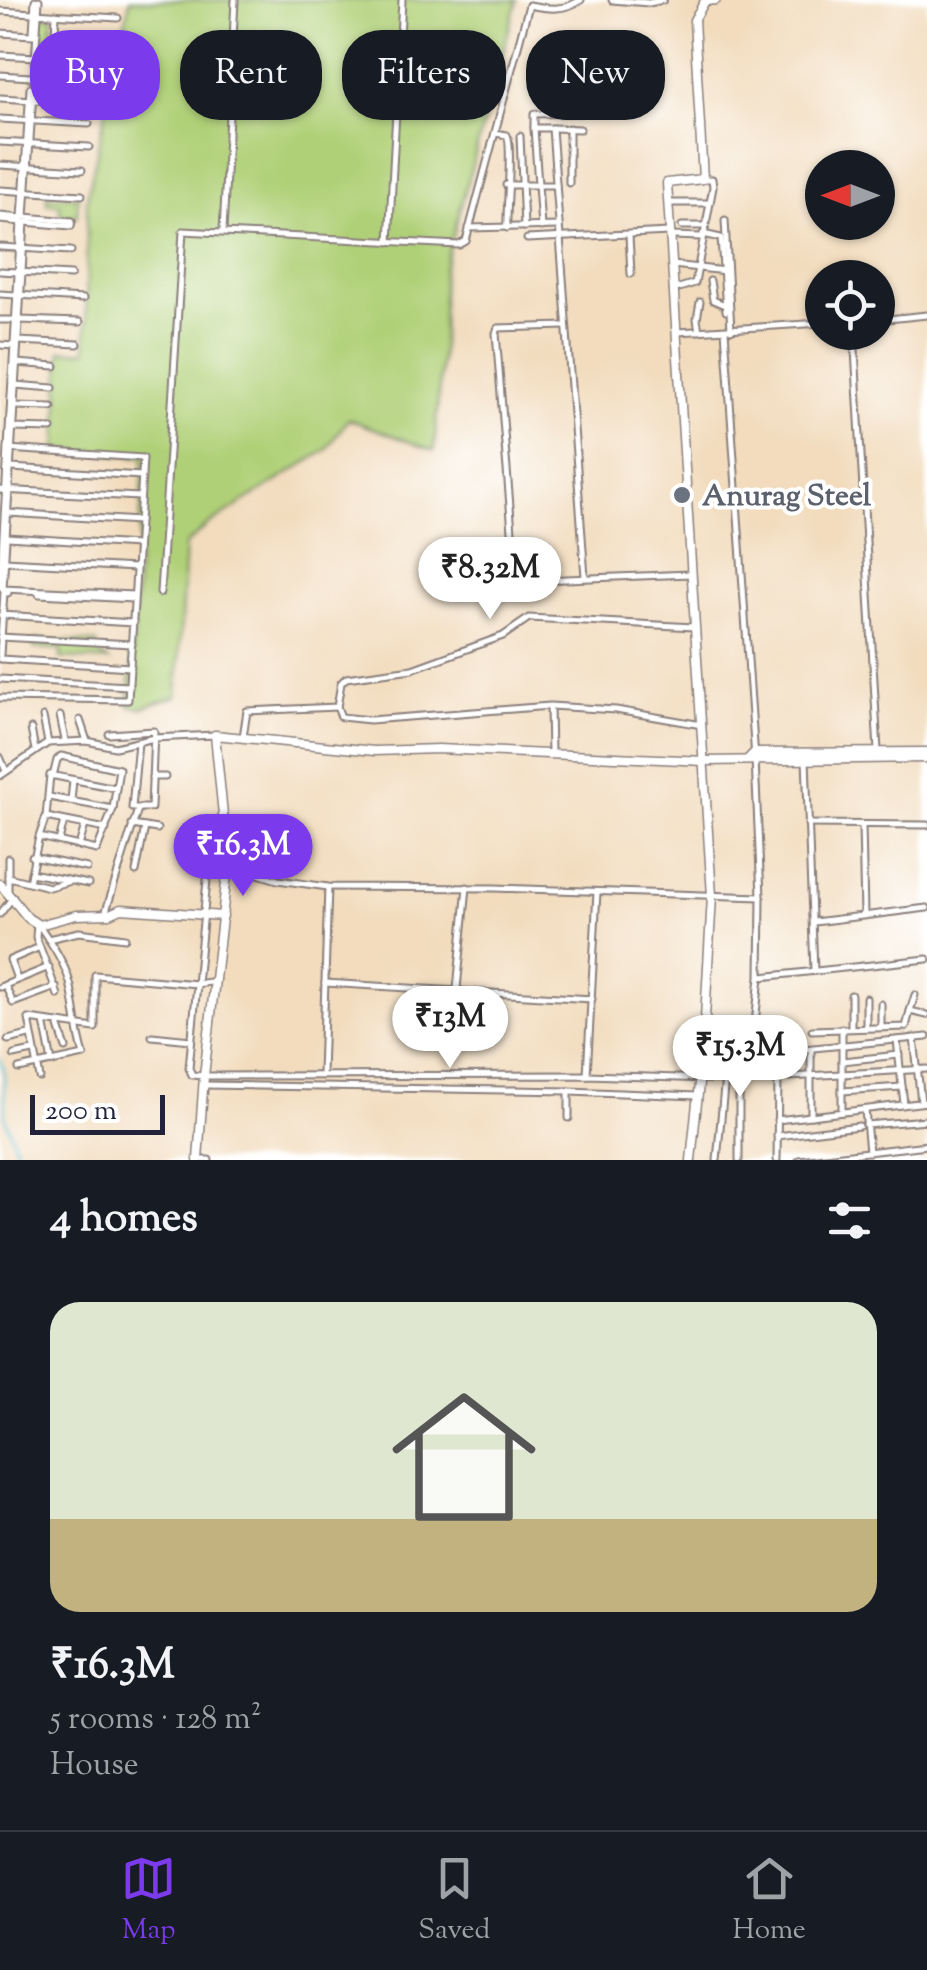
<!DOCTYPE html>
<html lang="en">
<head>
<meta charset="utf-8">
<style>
  :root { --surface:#171b24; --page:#20242c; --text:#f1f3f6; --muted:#9ea1a6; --line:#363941; --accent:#7c3aed }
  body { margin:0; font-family:"Sorts Mill Goudy",serif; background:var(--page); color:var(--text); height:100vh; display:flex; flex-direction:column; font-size:38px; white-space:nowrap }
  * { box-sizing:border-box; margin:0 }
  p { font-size:32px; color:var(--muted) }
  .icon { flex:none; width:55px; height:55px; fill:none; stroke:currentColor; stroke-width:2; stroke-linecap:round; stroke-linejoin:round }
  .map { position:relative; height:1160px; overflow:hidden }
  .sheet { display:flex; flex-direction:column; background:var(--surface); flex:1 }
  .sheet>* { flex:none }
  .banner { position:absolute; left:30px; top:30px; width:868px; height:90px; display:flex; gap:20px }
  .needle { width:65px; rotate:270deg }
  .fabs { position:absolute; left:805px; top:150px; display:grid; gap:20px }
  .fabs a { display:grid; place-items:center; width:90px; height:90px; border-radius:50%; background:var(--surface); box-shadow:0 2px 8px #0004; font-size:50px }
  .scale { position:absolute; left:30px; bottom:25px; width:135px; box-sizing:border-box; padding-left:10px; border:5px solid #22223b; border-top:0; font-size:28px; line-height:35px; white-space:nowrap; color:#22223b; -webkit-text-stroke:8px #fff; paint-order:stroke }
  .price { position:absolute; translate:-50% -85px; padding:0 22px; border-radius:35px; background:#fff; color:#222; font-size:32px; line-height:65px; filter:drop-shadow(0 2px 5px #0008) }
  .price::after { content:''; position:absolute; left:50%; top:60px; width:30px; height:22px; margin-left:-15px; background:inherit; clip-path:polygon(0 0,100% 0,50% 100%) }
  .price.on { background:var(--accent); color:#fff }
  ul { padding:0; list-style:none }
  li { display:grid; align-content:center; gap:20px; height:530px; padding:0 50px }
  li span { display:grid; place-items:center; height:310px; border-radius:30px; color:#555 }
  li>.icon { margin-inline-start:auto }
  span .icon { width:180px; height:180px; fill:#fffc; stroke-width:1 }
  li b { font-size:42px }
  h2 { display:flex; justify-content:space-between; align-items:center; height:120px; padding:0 50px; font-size:42px }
  .chip { padding:0 35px; border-radius:40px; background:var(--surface); box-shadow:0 2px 8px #0004; font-size:35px; line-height:90px }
  .chip.on { background:var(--accent); color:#fff }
  .menu { display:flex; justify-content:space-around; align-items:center; height:140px; border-top:2px solid var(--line); background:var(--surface); font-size:28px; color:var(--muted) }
  .menu a { display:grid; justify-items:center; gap:5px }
  .menu .on { color:var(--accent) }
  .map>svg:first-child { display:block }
  .green { fill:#b0d077; stroke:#697959; stroke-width:2.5 }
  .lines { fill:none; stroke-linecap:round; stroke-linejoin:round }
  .stream { stroke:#57bfd3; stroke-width:2.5 }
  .minor-casing { stroke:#8a7f7c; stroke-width:9 }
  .tertiary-casing { stroke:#8a7f7c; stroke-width:11 }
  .minor { stroke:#fff; stroke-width:5 }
  .tertiary { stroke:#fff; stroke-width:8 }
  .worship-dot { fill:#6b7280; stroke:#fff; stroke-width:4 }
  .labels { text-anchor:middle; stroke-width:8; stroke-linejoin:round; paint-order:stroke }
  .worship-label { font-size:30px; font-weight:bold; fill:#5b616d; stroke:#fff; text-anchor:start }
</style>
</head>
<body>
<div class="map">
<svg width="927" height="1160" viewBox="0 0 927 1160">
  <rect width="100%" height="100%" fill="#fff"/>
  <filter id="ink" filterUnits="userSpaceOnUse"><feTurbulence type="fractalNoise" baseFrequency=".01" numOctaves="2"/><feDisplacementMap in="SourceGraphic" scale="20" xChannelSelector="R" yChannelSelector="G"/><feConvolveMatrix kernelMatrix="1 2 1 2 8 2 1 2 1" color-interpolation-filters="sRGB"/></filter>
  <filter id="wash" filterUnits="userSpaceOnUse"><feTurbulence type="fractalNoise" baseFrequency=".0048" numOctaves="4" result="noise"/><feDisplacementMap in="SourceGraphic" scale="40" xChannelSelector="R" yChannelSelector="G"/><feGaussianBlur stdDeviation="2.25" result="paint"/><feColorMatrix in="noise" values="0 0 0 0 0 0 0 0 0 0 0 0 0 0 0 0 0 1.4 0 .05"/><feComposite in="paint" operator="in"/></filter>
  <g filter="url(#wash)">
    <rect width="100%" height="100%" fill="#f2dcbd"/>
    <!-- green -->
    <g class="green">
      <path d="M130,0H517L443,272L442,349L434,451L348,419L326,450L208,525L185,545L177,696L142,708L129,706L144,457L57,450L61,351H86L87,198Z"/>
      <path d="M41,16H53L51,55L38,54Z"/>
      <path d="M47,196L78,197L77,216L60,215V204H47Z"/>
      <path d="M34,640L97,643V652L109,661L61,658V649L34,648Z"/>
    </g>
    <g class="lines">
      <!-- stream -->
      <path class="stream" d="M0,1059L4,1070L5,1117L20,1160"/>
    </g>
  </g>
  <g filter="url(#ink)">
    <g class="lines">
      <!-- minor casing -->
      <g class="minor-casing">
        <g id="minor">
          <path d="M39,0L25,217L72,221"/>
          <path d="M612,0L649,3L663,0"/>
          <path d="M0,11L118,18"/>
          <path d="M33,32L35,0"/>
          <path d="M0,33L33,35"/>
          <path d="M55,36L114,40"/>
          <path d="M0,55L110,61"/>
          <path d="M54,58L56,14"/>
          <path d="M0,75L107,82"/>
          <path d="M0,98L100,104"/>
          <path d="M0,119L89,124"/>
          <path d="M534,128V114L579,113"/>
          <path d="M553,128L580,129"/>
          <path d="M569,128V183"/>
          <path d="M495,133L507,135C513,145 506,209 507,228"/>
          <path d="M520,136L524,227"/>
          <path d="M0,142L89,147"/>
          <path d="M0,165L82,170"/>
          <path d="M506,185H556"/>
          <path d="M0,190L82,195"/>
          <path d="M669,203H709"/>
          <path d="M0,216L22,218L30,88"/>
          <path d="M0,220L21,222L0,587"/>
          <path d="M725,220L731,330"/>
          <path d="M72,221L71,226L25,222L3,589L134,595"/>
          <path d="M682,226H704"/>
          <path d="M541,227L534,128H552L585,577"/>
          <path d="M469,228L559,226"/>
          <path d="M223,231L235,0"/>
          <path d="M703,234L721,238L726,311"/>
          <path d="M629,235L631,274"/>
          <path d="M672,236L702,237"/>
          <path d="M527,239L669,232"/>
          <path d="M389,242L402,0"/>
          <path d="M0,247L71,251"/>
          <path d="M673,265L725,271"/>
          <path d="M0,271L71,275"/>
          <path d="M710,281L713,300L727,306"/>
          <path d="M676,289L695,283L713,187L712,179H703"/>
          <path d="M0,294L83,299"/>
          <path d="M0,320H15"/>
          <path d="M19,320L80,322"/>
          <path d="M878,320L927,315"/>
          <path d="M566,326L498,328L496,333L516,581L691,574"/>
          <path d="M725,330L755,759L761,897L760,977L749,1079"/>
          <path d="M699,331L697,319L700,302"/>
          <path d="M678,332L822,323"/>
          <path d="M854,332L878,751"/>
          <path d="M18,341L78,344"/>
          <path d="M0,345L14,346"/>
          <path d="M17,363L55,366"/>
          <path d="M15,385L53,388"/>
          <path d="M14,406L52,407"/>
          <path d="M13,428L52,429"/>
          <path d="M11,468L142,476"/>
          <path d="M0,490L140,497"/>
          <path d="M8,513L139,521"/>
          <path d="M7,537L137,545"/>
          <path d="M5,561L136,568"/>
          <path d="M160,593L183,231L459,245L466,241L529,5C549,9 563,11 581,0"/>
          <path d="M39,594L133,599"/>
          <path d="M1,615L133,623"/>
          <path d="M0,637L132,644"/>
          <path d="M0,655L4,592L8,593"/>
          <path d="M0,659L131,667"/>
          <path d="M0,679L129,686"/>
          <path d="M0,698L128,700L143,458L8,449"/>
          <path d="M337,707L341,717L370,720L550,706L616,710L702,725"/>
          <path d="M550,707L551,754"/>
          <path d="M60,716L65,740"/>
          <path d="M43,717L48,743"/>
          <path d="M80,720L87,741"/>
          <path d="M31,729L35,750"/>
          <path d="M109,734L154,731L151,808H132L138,742"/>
          <path d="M243,737L247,711L337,707L341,683L346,678L412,669L503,636L529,618L694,627"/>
          <path d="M0,757L6,771"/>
          <path d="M806,759L814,971"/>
          <path d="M0,776L48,743L87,741L115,747L154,738L215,735"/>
          <path d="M53,776L57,760L61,756L119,769L116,788"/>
          <path d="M152,777H165"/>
          <path d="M49,797L113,809"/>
          <path d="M71,801L73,780"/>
          <path d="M46,817L106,829"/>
          <path d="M808,824L927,825"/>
          <path d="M132,825L157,829"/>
          <path d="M862,825L864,915"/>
          <path d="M59,841L64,821"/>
          <path d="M79,846L85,825"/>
          <path d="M32,857L87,868"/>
          <path d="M8,858V892"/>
          <path d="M136,872L145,827"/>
          <path d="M31,873L88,884"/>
          <path d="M8,877L49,887L70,881"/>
          <path d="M29,882L39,837L97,850L113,809L116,788L50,775L46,817L39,837"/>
          <path d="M761,897L495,888L328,887L278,880L209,859L189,1068L192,1075L204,1076L587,1075L739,1080L927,1069"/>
          <path d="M0,914L13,897"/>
          <path d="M105,914L138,809"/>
          <path d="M814,922L927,908"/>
          <path d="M37,924L36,937L58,995"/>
          <path d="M48,939L79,932L125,938"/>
          <path d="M761,977L927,959"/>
          <path d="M17,979L10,960L40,947"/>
          <path d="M325,983L592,999"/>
          <path d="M5,985L49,967"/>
          <path d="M0,987L5,985L13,1003L56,987"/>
          <path d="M457,989L467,887"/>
          <path d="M915,995L910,1011L927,1015"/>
          <path d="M44,1022L52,1062"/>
          <path d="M59,1027L66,1048"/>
          <path d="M866,1027V998"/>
          <path d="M881,1027V1004"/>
          <path d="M842,1028V1112"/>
          <path d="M851,1028V995"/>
          <path d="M812,1030L906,1027L910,1011"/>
          <path d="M152,1036L191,1040"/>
          <path d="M704,1037L753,1034"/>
          <path d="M914,1038L921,1102"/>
          <path d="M8,1040L29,1035"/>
          <path d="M897,1040L904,1104"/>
          <path d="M811,1049V1116"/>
          <path d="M751,1054L927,1037"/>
          <path d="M14,1055L33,1051"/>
          <path d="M842,1061L899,1055"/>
          <path d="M19,1069L84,1055C76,1030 76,1007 70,983C64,961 51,943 39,925"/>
          <path d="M322,1074L328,887"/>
          <path d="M587,1075L597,892"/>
          <path d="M40,1078L29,1019L95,1028V975L197,984L216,981"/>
          <path d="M205,1085L569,1091L697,1096"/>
          <path d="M569,1091V1118"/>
          <path d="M842,1091L902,1087"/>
          <path d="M865,1110L869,1152"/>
          <path d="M777,1120L927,1102"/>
          <path d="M866,1125L927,1120"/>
          <path d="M777,1136L859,1126"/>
          <path d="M198,1160H209"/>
          <path d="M717,1160L729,1036"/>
          <path d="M739,1160V1080"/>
          <path d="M777,1160L778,1078"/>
          <path d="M799,1160L927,1145"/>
        </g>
      </g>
      <!-- tertiary casing -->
      <g class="tertiary-casing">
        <g id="tertiary">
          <path d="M749,758L754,753L927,752"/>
          <path d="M0,884L28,918L39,925L76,915L110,914L121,909L223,916"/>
          <path d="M198,1160L204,1076L228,865L215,735L374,751L438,749L705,761L927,758"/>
          <path d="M691,1160L704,1036L712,896L667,183L703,179L694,20L705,1L716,0"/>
        </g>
      </g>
      <!-- minor -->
      <use href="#minor" class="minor"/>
      <!-- tertiary -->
      <use href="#tertiary" class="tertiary"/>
    </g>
  </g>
  <!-- markers -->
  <circle class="worship-dot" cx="682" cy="495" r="10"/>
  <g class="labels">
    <!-- worship labels -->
    <g class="worship-label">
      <text x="702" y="505">Anurag Steel</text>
    </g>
  </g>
</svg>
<div class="fabs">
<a><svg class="needle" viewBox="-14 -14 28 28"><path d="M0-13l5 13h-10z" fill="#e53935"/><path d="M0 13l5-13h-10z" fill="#9ea1a6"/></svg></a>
<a><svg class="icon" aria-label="locate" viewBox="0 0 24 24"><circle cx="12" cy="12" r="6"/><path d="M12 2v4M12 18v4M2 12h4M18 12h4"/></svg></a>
</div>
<div class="scale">200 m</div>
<b class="price" style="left:490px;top:622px">₹8.32M</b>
<b class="price on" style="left:243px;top:899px">₹16.3M</b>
<b class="price" style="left:450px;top:1071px">₹13M</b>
<b class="price" style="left:740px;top:1100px">₹15.3M</b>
<div class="banner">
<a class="chip on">Buy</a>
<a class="chip">Rent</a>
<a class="chip">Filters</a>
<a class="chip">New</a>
</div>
</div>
<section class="sheet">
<h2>4 homes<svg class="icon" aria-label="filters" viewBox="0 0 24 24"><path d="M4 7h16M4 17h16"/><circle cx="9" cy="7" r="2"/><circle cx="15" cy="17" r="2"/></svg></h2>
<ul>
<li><span style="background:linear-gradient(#dfe7d0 70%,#c2b280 0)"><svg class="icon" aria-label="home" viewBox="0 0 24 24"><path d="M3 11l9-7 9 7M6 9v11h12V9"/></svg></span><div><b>₹16.3M</b><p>5 rooms · 128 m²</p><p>House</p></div></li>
</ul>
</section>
<nav class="menu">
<a class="on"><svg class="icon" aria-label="map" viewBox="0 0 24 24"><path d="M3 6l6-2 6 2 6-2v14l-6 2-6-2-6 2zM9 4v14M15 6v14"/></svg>Map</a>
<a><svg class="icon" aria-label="saved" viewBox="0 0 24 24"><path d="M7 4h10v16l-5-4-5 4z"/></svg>Saved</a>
<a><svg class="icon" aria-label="home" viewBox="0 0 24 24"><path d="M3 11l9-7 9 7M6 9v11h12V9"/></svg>Home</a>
</nav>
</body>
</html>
